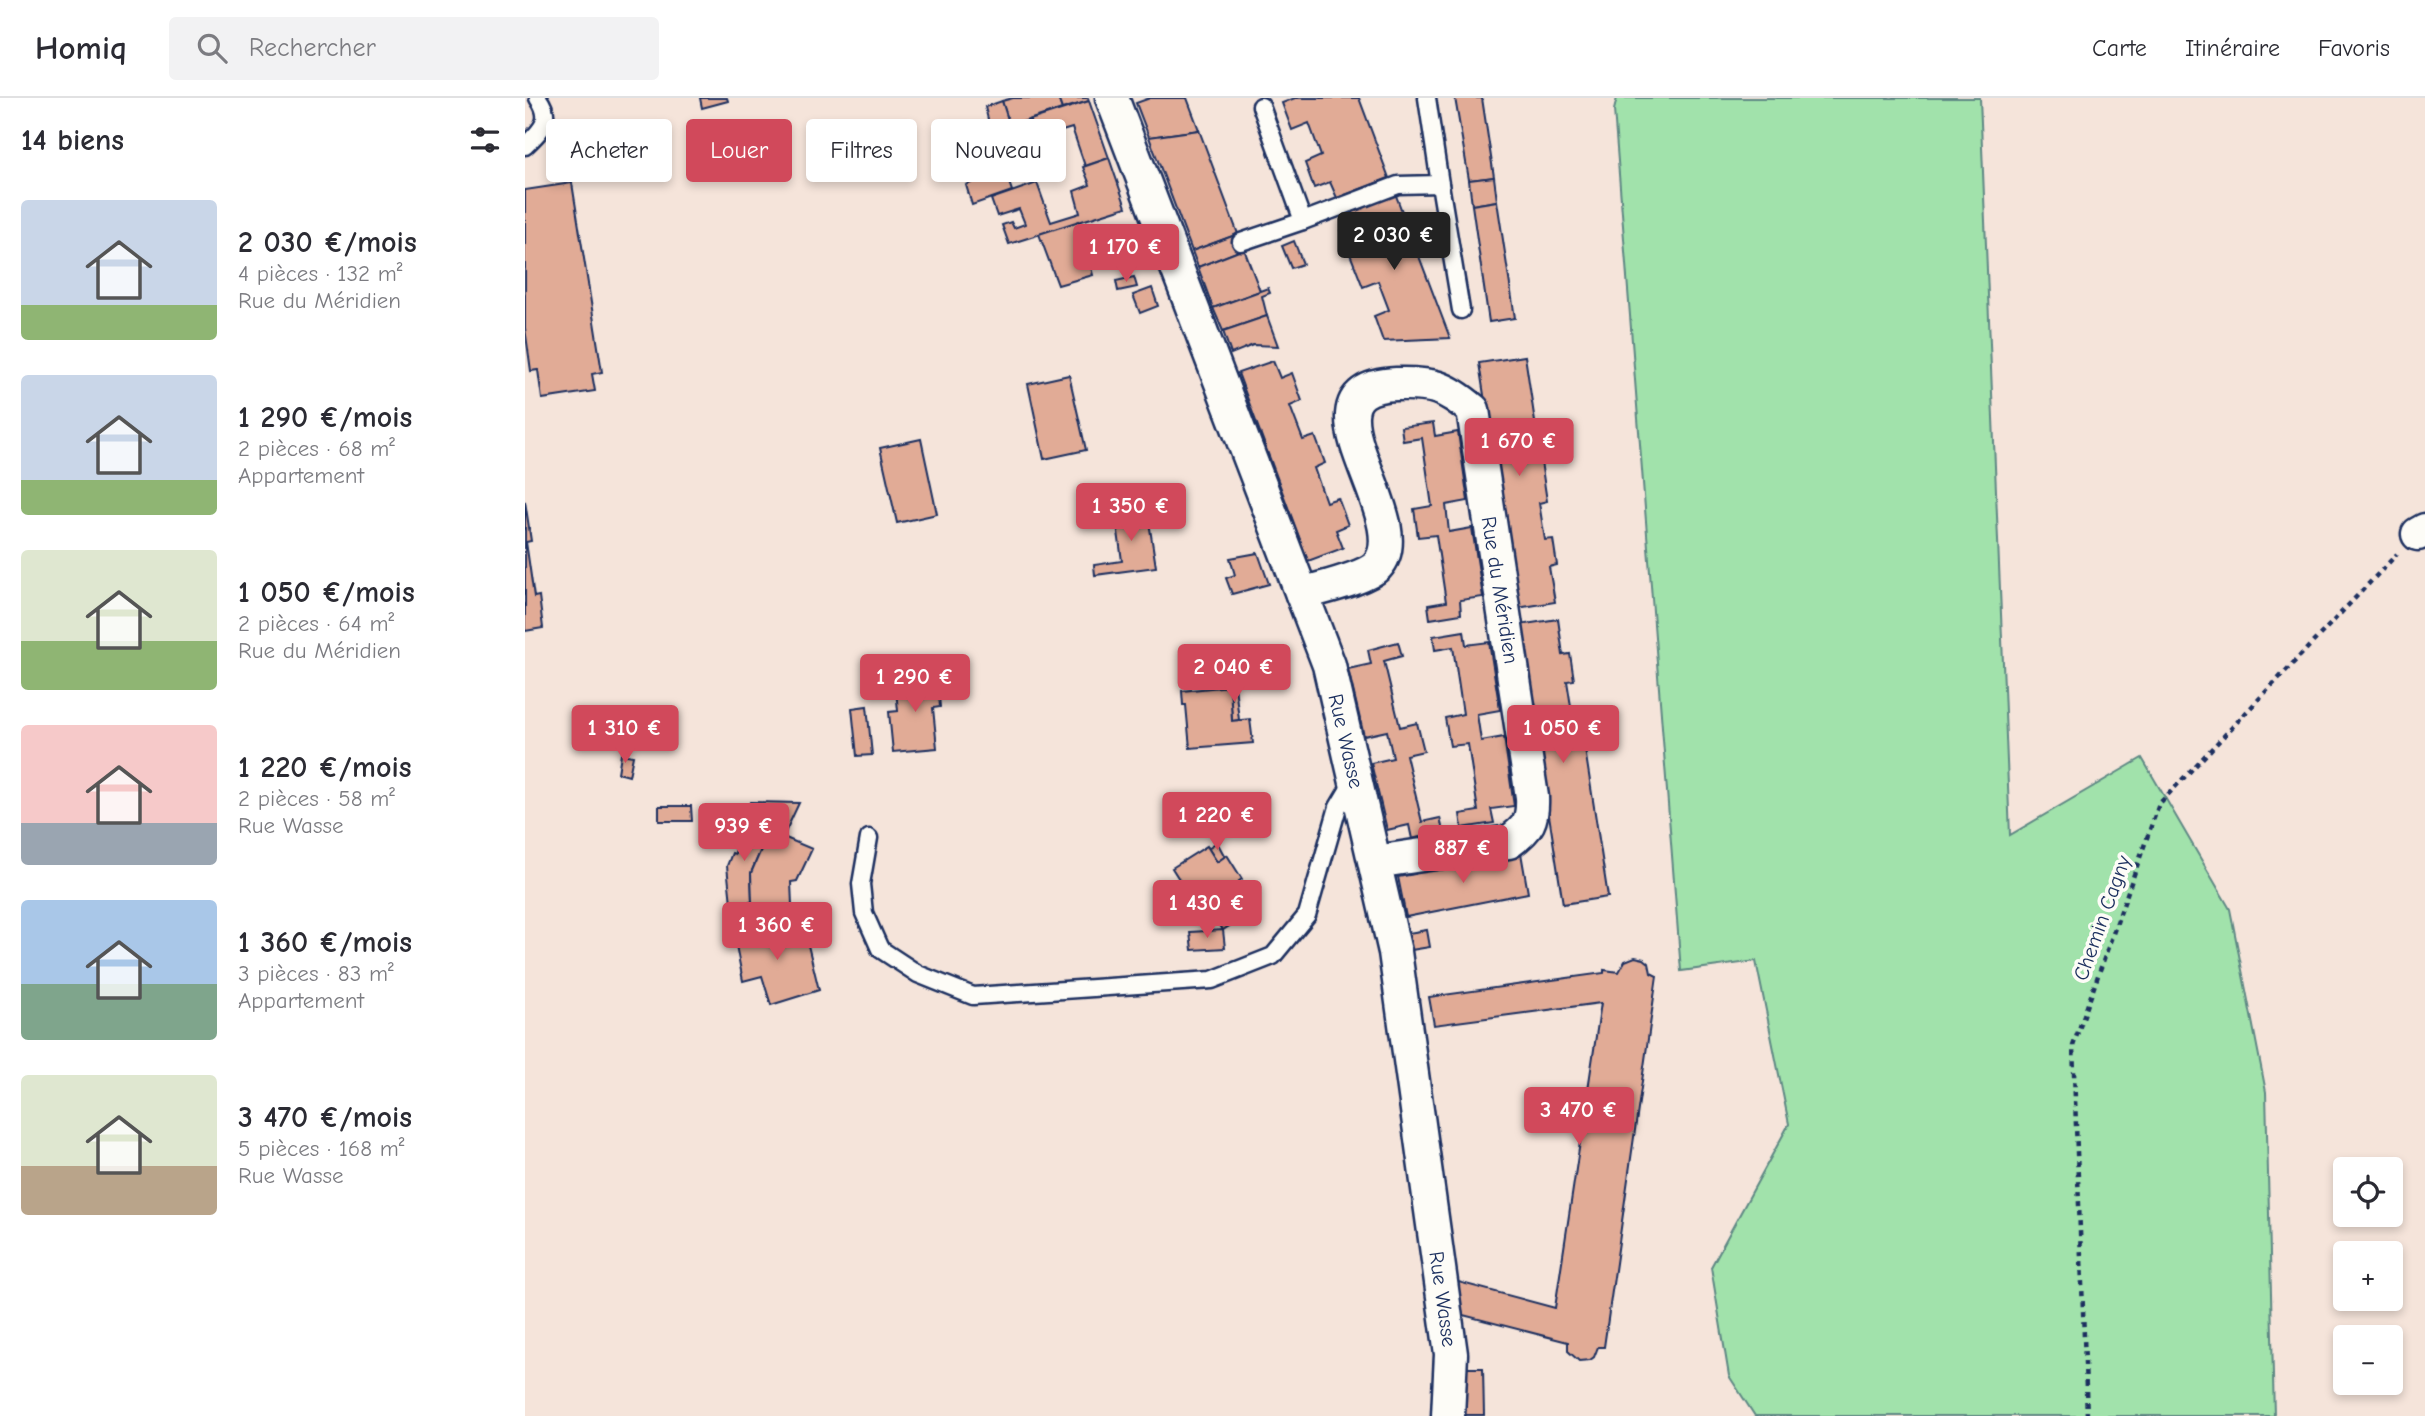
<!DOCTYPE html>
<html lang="fr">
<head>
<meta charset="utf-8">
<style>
  :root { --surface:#fff; --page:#f2f2f3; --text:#2b2b33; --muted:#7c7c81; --line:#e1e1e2; --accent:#d1495b }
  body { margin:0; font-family:"Comic Neue",sans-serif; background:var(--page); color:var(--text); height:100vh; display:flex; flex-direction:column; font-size:26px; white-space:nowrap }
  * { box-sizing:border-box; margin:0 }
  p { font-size:23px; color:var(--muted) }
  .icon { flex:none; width:38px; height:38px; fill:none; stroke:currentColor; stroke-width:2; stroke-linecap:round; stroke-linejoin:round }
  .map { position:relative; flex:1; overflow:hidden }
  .panel { display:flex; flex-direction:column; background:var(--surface); width:525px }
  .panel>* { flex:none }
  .top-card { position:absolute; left:21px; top:21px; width:665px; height:63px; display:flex; gap:14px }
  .fabs { position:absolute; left:1808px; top:1059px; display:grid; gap:14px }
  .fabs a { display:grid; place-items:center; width:70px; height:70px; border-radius:7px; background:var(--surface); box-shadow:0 4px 10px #0003; font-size:35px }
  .price { position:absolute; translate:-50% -60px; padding:0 16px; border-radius:7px; background:var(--accent); color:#fff; font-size:23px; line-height:46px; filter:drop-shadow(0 2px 4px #0008) }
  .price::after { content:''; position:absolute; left:50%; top:42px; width:21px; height:16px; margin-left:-10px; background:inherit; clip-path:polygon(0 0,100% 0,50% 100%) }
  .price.active { background:#222; color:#fff }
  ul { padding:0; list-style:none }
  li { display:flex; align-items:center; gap:21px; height:175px; padding:0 21px }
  li span { display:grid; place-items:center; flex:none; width:196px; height:140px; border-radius:7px; color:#555 }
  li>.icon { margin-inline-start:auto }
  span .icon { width:84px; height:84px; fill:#fffc; stroke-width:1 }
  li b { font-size:30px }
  h2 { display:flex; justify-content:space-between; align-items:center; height:84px; padding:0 21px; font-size:30px }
  .tag { padding:0 24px; border-radius:7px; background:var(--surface); box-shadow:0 4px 10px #0003; font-size:24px; line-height:63px }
  .tag.active { background:var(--accent); color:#fff }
  header { display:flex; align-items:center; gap:42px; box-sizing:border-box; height:98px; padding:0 35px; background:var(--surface); border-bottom:2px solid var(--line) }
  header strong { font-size:33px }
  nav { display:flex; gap:38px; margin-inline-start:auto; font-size:24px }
  .search { width:490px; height:63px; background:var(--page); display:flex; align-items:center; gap:18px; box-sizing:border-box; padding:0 24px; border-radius:7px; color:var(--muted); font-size:26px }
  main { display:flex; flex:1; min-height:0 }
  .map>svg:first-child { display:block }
  .green { fill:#a1e2ab; stroke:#5e8884; stroke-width:2 }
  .building { fill:#e1ab96; stroke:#1b2f5e; stroke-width:2 }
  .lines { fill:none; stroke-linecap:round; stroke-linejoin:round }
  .lane-casing { stroke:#1b2f5e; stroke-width:21 }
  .street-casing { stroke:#1b2f5e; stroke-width:37 }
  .path { stroke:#1b2f5e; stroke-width:4.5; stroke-dasharray:5 5; stroke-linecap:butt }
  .lane { stroke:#fdfcf7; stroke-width:16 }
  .street { stroke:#fdfcf7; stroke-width:32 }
  .labels { text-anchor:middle; stroke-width:7; stroke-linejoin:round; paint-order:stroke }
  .street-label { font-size:21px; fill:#1b2f5e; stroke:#fdfcf7 }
</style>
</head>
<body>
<header>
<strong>Homiq</strong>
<div class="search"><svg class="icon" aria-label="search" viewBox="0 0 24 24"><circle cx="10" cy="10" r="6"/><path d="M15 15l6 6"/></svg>Rechercher</div>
<nav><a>Carte</a><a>Itinéraire</a><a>Favoris</a></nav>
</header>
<main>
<section class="panel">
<h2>14 biens<svg class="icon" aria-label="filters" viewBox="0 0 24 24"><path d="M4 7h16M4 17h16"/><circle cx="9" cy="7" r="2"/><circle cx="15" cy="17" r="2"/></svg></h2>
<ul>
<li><span style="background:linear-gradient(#c9d6e8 75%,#8fb573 0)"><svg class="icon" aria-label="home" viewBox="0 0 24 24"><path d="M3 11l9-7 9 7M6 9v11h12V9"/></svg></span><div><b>2 030 €/mois</b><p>4 pièces · 132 m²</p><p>Rue du Méridien</p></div></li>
<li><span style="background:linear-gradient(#c9d6e8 75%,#8fb573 0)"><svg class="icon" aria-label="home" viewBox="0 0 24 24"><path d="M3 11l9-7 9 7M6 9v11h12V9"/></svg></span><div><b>1 290 €/mois</b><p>2 pièces · 68 m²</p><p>Appartement</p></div></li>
<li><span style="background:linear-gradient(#dfe7d0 65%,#8fb573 0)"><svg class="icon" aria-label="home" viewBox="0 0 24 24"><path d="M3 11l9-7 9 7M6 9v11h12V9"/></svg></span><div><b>1 050 €/mois</b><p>2 pièces · 64 m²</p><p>Rue du Méridien</p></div></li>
<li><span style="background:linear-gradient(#f6c9c9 70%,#9aa5b1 0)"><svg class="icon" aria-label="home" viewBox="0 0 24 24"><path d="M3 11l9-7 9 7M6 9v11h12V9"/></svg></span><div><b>1 220 €/mois</b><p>2 pièces · 58 m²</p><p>Rue Wasse</p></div></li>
<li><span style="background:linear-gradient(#a9c7e8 60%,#7fa58c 0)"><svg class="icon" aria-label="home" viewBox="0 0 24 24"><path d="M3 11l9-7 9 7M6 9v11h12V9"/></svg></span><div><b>1 360 €/mois</b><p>3 pièces · 83 m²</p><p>Appartement</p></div></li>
<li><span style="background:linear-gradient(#dfe7d0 65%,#b9a48a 0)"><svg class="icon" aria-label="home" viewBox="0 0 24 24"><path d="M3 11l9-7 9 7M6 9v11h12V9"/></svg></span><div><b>3 470 €/mois</b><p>5 pièces · 168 m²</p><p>Rue Wasse</p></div></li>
</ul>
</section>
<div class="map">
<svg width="1900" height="1318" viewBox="0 0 1900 1318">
  <rect width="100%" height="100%" fill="#f5e4da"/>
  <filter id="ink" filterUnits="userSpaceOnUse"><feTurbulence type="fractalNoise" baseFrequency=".0143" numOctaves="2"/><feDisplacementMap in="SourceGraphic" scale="14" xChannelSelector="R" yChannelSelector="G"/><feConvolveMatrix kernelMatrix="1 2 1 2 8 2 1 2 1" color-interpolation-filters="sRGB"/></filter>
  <g filter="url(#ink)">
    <!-- green -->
    <path class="green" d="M1092,0H1455L1485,737L1617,660L1705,811L1741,994L1749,1318H1230L1204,1278L1186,1169L1264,1026L1231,863L1156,873L1089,12Z"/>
    <!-- building -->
    <g class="building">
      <path d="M175,0H202L203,3L177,10Z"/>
      <path d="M488,0H533L537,11L485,28L477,3Z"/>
      <path d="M533,0H563L564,3L537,11Z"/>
      <path d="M625,0H662L674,32L624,39L611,5Z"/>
      <path d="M770,0H834L864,80L812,100L805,84L789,90L780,65L796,58L784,25L767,32L757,5Z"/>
      <path d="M930,0H957L969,79L944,82Z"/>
      <path d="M477,3L485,28L466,34L460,9Z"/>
      <path d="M564,3L584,60L560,68L547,30L511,41L505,22Z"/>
      <path d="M505,22L509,34L481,43L477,31Z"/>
      <path d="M674,32L713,136L667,153L624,39Z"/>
      <path d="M466,34L487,93L447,107L441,87L459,80L445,41Z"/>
      <path d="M584,60L601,109L484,146L477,127L486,124L489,130L500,126L494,111L472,118L466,101L512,85L526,124L555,115L549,93L565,87L558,69Z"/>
      <path d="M969,79L972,103L947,107L944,82Z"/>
      <path d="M47,85L77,274L67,276L70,293L17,301L13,272L6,273L0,230V92Z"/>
      <path d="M870,95L925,240L858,243L849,218L864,212L853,183L838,189L816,133L831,127L826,111Z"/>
      <path d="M972,103L990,220L964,224L947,107Z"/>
      <path d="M554,123L568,177L533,187L514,136Z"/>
      <path d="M713,136L719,151L673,169L667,153Z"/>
      <path d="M769,143L778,166L766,170L757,148Z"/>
      <path d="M719,151L735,193L688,210L673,169Z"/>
      <path d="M609,179L612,189L593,193L591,183Z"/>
      <path d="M627,190L633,208L615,215L608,197Z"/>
      <path d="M743,190L745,195L737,198L742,218L698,233L688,210Z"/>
      <path d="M742,218L753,248L728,247L706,256L698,233Z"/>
      <path d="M1000,258L1022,403L1014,405L1020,442L1028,441L1032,467L1024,469L1030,504L992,510L954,265Z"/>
      <path d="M748,263L755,280L767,275L777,303L765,308L778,342L790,338L800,365L789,370L801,404L813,400L823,427L811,432L818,450L783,463L713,275Z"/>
      <path d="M544,277L561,352L519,361L503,286Z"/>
      <path d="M908,325L910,338L933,334L943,403L921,407L924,434L947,430L958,499L935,502L936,516L905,521L903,507L921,504L911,437L893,439L889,411L907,408L897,340L878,343L876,329Z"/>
      <path d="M396,341L412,416L372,425L355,350Z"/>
      <path d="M0,403L6,443L1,444L9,499L14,498L18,530L0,533Z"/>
      <path d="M622,411L631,469L570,477L569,467L597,463L592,426L584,427L582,416Z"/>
      <path d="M733,455L744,486L707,496L701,480L710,477L705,460Z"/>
      <path d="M1033,521L1038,557L1045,556L1049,582L1042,583L1048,621L1055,619L1083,799L1038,806L994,527Z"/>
      <path d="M939,533L941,547L964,544L975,612L952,616L956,643L979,639L989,708L966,711L969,725L937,730L935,716L953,713L943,646L925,648L920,620L938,616L928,549L910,552L908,538Z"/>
      <path d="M873,544L877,558L859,563L875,629L892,625L899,653L881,657L897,724L915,720L918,733L887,741L884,727L862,732L846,665L868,660L862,633L839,638L823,571L846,566L843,552Z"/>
      <path d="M412,576L415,609L408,610L412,650L368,654L364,614L373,613L370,581Z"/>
      <path d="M705,588H710L714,622L707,623Z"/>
      <path d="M705,588L707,623L725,621L728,645L665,650L661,607H658L657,593Z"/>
      <path d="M342,608L347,657L332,658L327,610Z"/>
      <path d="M96,656L108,658L104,678L93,675Z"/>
      <path d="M225,704L274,705L258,739L244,733L214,729Z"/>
      <path d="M134,708H166L167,723H134Z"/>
      <path d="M214,729L244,733L226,775L227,804L206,805L202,768L207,755L210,756L211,750L208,749Z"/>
      <path d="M244,733L287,751L272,783L266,784L268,830L208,832L206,805L227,804L226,775Z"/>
      <path d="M692,744L700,759L692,764L683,750Z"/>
      <path d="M682,748L692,764L702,757L717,781L714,783L732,810L698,832L687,814L678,819L647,770Z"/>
      <path d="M996,755L1003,795L881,819L873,779L890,776L889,773L917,767L918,771Z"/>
      <path d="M265,830L270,842L281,839L294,892L246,907L237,878L218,883L208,832Z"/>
      <path d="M698,832L700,850L667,852L665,834Z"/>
      <path d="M902,832L905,849L886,852L883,835Z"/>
      <path d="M1110,859L1119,861L1124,865L1126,875L1132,878L1079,1249H1073L1069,1259L1065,1262L1054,1263L1043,1253V1244L934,1216L930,1183L1030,1210L1076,905L909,927L904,899L1079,875V872L1094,874L1100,863Z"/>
      <path d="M935,1270H958L959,1317H935Z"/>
    </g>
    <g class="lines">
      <!-- lane casing -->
      <g class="lane-casing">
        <g id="lane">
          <path d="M0,48C16,32 29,22 13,0"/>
          <path d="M915,86L936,212"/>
          <path d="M778,123L873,87L915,86L902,0"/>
          <path d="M716,144L778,123L736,8"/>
          <path d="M344,740L336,786L339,815L355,851L393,876L448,898L687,882L748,858L782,817L813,709L829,682"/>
        </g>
      </g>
      <!-- street casing -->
      <g class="street-casing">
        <g id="street">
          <path d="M587,0L804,567L870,854L926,1256L923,1318"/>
          <path d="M1893,436L1900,432"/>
          <path d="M777,496C795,490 839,481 852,468C895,422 762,290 871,286C907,285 920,288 948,312L1007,699C1008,722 1004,730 984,744L850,764"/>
        </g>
      </g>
      <!-- path -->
      <path class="path" d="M1562,1318L1548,948L1634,706L1872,456"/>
      <!-- lane -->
      <use href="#lane" class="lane"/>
      <!-- street -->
      <use href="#street" class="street"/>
    </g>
  </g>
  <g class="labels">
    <!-- street labels -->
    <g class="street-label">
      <text transform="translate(975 492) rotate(81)" y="7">Rue du Méridien</text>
      <text transform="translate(821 643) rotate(77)" y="7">Rue Wasse</text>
      <text transform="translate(1577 820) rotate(-70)" y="7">Chemin Cagny</text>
      <text transform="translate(918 1201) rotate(82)" y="7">Rue Wasse</text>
    </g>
  </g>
</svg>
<div class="fabs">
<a><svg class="icon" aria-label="locate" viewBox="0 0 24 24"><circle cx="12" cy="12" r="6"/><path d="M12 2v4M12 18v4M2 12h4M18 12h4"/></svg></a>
<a>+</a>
<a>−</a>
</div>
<b class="price active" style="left:869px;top:174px">2 030 €</b>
<b class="price" style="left:601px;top:186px">1 170 €</b>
<b class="price" style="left:994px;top:380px">1 670 €</b>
<b class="price" style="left:606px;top:445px">1 350 €</b>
<b class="price" style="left:709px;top:606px">2 040 €</b>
<b class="price" style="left:390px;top:616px">1 290 €</b>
<b class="price" style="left:100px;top:667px">1 310 €</b>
<b class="price" style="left:1038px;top:667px">1 050 €</b>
<b class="price" style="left:692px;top:754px">1 220 €</b>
<b class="price" style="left:219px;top:765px">939 €</b>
<b class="price" style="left:938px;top:787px">887 €</b>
<b class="price" style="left:682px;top:842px">1 430 €</b>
<b class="price" style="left:252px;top:864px">1 360 €</b>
<b class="price" style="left:1054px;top:1049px">3 470 €</b>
<div class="top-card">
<a class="tag">Acheter</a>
<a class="tag active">Louer</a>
<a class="tag">Filtres</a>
<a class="tag">Nouveau</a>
</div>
</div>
</main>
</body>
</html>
